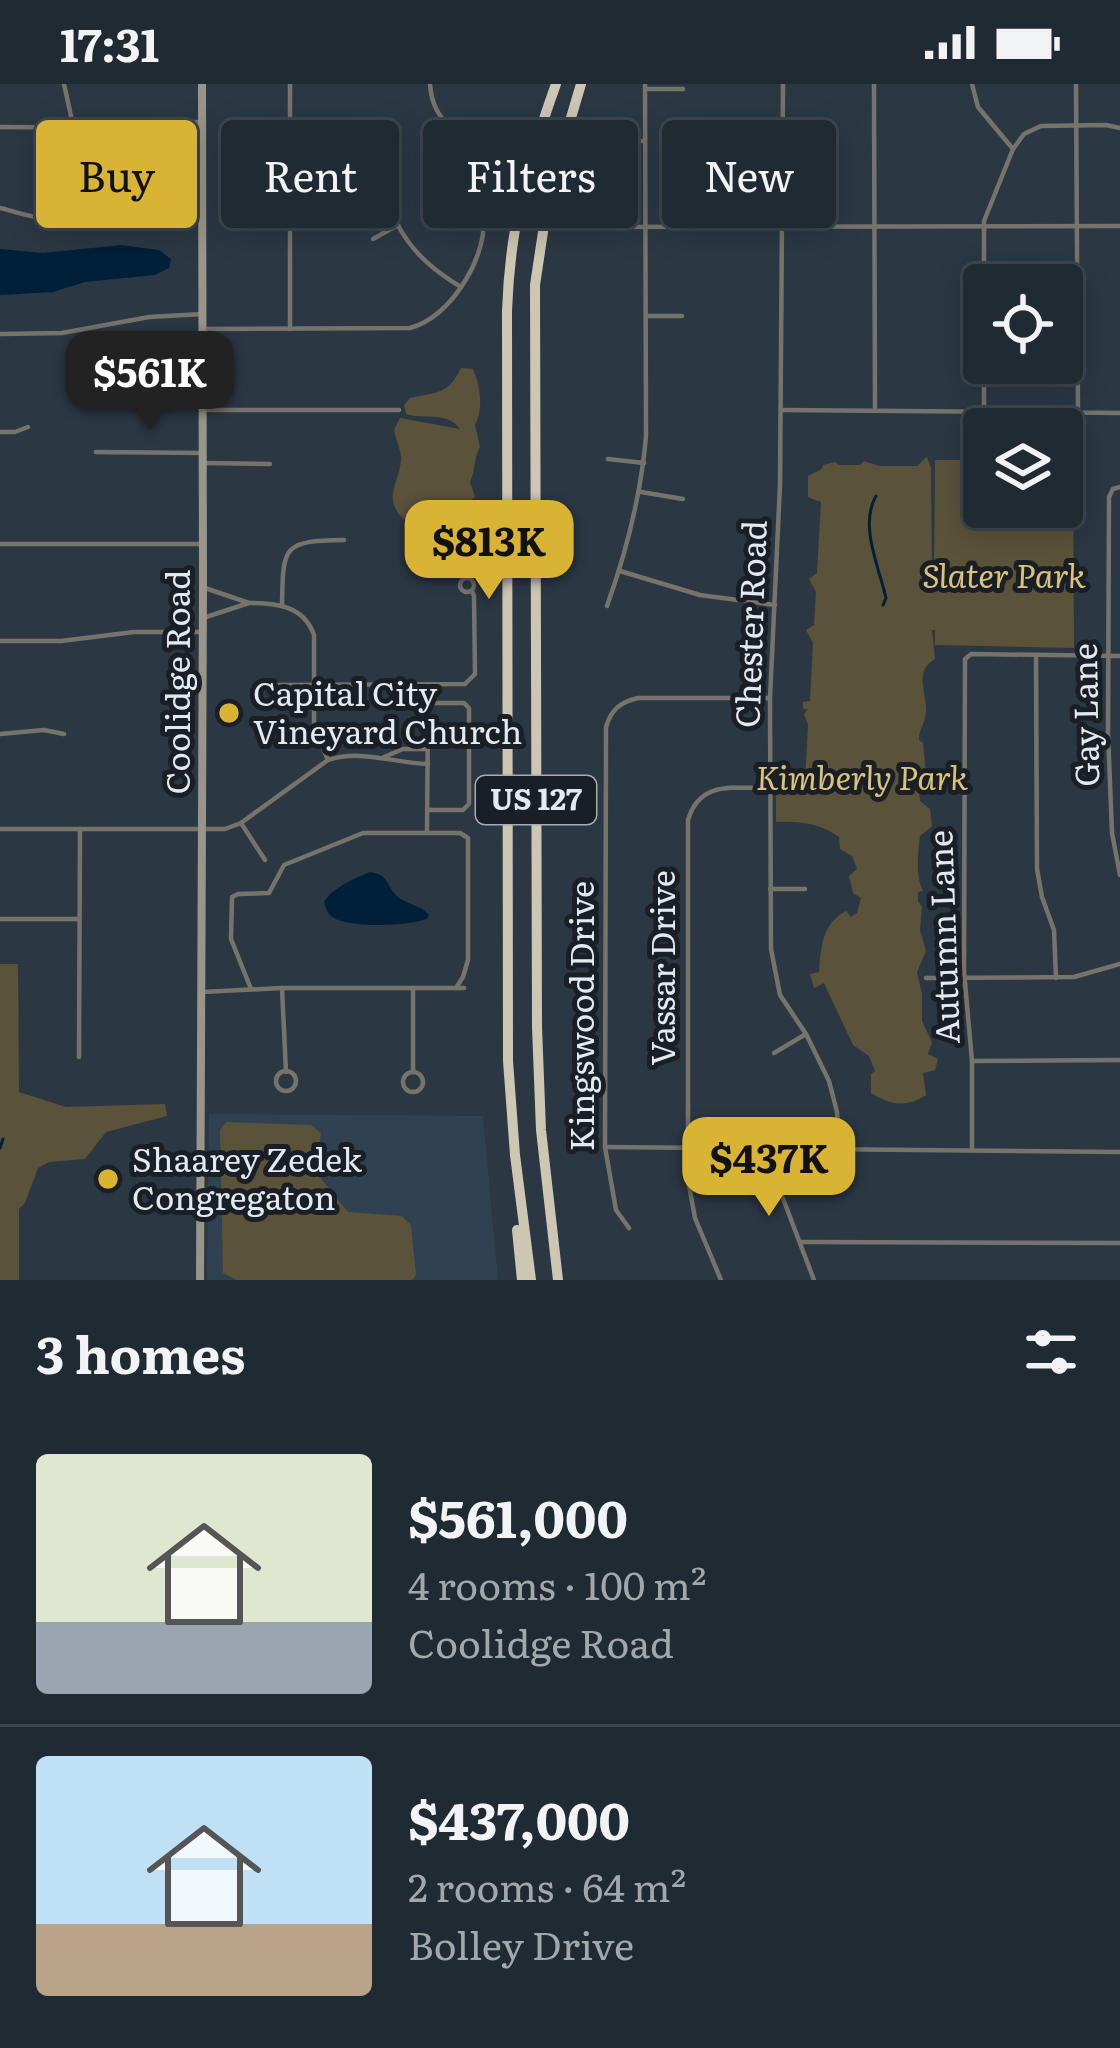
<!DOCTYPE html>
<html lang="en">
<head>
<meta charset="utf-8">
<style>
  :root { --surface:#202a33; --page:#28323b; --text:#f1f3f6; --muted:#a2a7ac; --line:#3d464e; --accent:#d9b334 }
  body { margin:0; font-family:Literata,serif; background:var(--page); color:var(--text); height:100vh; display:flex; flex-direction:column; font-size:45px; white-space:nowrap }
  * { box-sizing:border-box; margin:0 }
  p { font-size:39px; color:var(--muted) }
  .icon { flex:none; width:66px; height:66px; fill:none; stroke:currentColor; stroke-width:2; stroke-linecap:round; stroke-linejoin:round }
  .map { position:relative; height:1196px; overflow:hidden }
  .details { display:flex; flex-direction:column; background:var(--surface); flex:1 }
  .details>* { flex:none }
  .banner { position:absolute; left:36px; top:36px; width:1050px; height:108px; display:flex; gap:24px }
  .buttons { position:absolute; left:963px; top:180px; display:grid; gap:24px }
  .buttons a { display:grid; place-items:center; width:120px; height:120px; border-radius:12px; background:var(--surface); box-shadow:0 6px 30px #0003,0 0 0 3px var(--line); font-size:60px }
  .price { position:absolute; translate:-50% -102px; padding:0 27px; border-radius:24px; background:var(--accent); color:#111; font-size:39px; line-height:78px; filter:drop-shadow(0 3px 6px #0008) }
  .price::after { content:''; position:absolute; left:50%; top:72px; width:36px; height:27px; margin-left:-18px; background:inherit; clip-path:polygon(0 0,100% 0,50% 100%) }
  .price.selected { background:#222; color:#fff }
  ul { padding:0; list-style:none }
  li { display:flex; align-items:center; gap:36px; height:300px; padding:0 36px }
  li+li { border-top:3px solid var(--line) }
  li span { display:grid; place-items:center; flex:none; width:336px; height:240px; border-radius:12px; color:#555 }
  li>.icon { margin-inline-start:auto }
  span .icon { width:144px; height:144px; fill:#fffc; stroke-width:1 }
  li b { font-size:51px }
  h2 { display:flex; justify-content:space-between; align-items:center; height:144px; padding:0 36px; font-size:51px }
  .chip { padding:0 42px; border-radius:12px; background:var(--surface); box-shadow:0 6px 30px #0003,0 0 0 3px var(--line); font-size:42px; line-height:108px }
  .chip.selected { background:var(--accent); color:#111 }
  .status { display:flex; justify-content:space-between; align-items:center; height:84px; padding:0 60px; background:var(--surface); direction:ltr }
  .status svg { height:33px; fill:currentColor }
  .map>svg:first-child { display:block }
  .built { fill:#304152 }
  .green { fill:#5b523a }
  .water { fill:#002039 }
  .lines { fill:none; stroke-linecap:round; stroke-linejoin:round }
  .stream { stroke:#002039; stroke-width:3 }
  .street { stroke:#76736b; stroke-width:4.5 }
  .secondary { stroke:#999588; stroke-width:8 }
  .highway { stroke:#ccc6b3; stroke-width:10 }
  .poi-dot { fill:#d9b334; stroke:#191f24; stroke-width:4.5 }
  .labels { text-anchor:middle; stroke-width:10; stroke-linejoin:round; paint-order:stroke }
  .shield { fill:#191f24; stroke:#a5acb4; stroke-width:3 }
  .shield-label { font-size:30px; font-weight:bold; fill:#e1e9f1 }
  .park-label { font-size:33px; font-style:italic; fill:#dac27e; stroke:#191f24 }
  .street-label { font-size:33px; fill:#e1e9f1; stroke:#191f24 }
  .poi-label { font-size:33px; fill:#e1e9f1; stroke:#191f24; text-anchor:start }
</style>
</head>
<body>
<div class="status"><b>17:31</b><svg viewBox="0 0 49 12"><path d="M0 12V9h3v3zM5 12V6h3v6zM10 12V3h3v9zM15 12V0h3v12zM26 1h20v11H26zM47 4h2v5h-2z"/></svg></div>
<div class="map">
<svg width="1120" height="1196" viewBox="0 0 1120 1196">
  <rect width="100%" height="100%" fill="#2b3844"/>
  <!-- built -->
  <path class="built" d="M209,1030L483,1032L498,1196H207Z"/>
  <!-- green -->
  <g class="green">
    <path d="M461,284L473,285C480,301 484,325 475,341L480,363C473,375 476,386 470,398L475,413L467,420L454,418L452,425L459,433L460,441L444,444L439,438L418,434L403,435C383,413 398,402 401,377C402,367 396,357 394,346L400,334L460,345C448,327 425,336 406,330L404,321L410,314C437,308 448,311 461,284Z"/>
    <path d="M927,373L931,384L932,491L934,492L935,376H984V423H1062V375H1073L1074,564L935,561V546H932L935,575C913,588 927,607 926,628C925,639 919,645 919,656L923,659L926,691L919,706L920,717L930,725L932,742L920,752C918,770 915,790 923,807L918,808V817L922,823L920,846L926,867L917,888L922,910V937L932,958L928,970L938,975L935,986L923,989L926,1011C906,1024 891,1021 871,1009V990L875,987L869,972L853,961L824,899L814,904L810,890L819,888C821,862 822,840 846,827L851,833L857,829L861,814L853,809L849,792L857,785L852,772L840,765L839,753C819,739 801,737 776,738V699L805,697L808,641L804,630L808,625H803V618L810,617L813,559L806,546L814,541L816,508L809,495L817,489L821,418L808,413V392L822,385L823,381L835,378L839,381H860L864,377L879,382H917Z"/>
    <path d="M0,880H18L19,1008L66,1023L165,1020L167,1032L106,1048L85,1075L49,1078L38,1084L25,1119L19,1125V1196H0Z"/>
    <path d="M226,1038L311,1041L321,1049L315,1087L348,1128L402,1132L411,1141L416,1191L412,1196H237L223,1189L220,1046Z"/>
  </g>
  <!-- water -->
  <g class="water">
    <path d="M121,161L159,166L171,175L169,184L155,191L85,198L53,208L0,211V165L43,169Z"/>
    <path d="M370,788C392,791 385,805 401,815C412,822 420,821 429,831L427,835C407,842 354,844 336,835C327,830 327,827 324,818C332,804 355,794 370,788Z"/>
  </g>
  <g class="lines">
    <!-- stream -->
    <g class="stream">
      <path d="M876,412C859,441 879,483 886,514L883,521"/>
      <path d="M0,1064L3,1055"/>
    </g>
    <!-- street -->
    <g class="street">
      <path d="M783,0L780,401L770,614L771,865L780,911L806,950L829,997L837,1028L839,1065"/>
      <path d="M874,0L875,324"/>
      <path d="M972,0L978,23L1013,65"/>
      <path d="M1076,0L1078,329"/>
      <path d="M647,5H683"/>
      <path d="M290,36C330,36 365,54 380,92C387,110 391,129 400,145C415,171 436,188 461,203"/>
      <path d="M202,38L151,39L142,44L152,50H202"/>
      <path d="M0,43L142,44"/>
      <path d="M578,57H644"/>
      <path d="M71,94L130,88L148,93L150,103L145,109C126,114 99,108 84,94"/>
      <path d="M0,124C23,129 61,147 71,117V32L64,0"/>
      <path d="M560,143L1120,142"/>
      <path d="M373,155L398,141"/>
      <path d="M646,232H682"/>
      <path d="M203,245L410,244C435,237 452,218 465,197C491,156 491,104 465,64C449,39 432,32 430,0"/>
      <path d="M290,245V0"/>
      <path d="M0,250L62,249L149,233L203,230"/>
      <path d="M203,326H399"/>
      <path d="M781,326L1120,329"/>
      <path d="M984,327V137L1013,65L1024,50L1041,42L1106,41L1120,44"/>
      <path d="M0,348H15L28,343"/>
      <path d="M96,368L203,369"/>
      <path d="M608,375L644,379"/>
      <path d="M203,379L270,380"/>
      <path d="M1120,403L1113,405L1109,413L1108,649L1112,749L1120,791"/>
      <path d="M641,408L683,415"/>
      <path d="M0,460H203"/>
      <path d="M620,487L700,511L775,521"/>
      <circle cx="467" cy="501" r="7"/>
      <path d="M249,519C277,519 304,522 314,551V642L327,674"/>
      <path d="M282,521C283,461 283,457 344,456"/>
      <path d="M607,522C627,466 641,411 646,352L645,0"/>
      <path d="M203,534L249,519L205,504"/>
      <path d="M0,557H61L134,548H203"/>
      <path d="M1036,571L1037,785L1042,813L1054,846L1056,894"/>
      <path d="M273,601L465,600L475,590L474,512L472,507"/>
      <path d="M0,650L44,646L64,650"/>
      <path d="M384,673L403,665H428"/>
      <path d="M427,726H463L469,720V624L464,619H434L428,624V628C428,668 427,708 427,748"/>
      <path d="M241,739L265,776"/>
      <path d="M0,745H225L241,739L328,676C361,665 394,679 428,680"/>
      <path d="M770,805H805"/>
      <path d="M0,835H78"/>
      <path d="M926,894L1074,893L1120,880"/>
      <path d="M282,904L286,988"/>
      <path d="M413,904V988"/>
      <path d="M251,905L231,855L232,813L238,810L269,809L284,781L363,749H460L468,754V876L463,893L456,904"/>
      <path d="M202,908L282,904H464"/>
      <path d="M774,969L806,950"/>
      <path d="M79,973L80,745"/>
      <path d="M972,977L1120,976"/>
      <circle cx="286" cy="997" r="10"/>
      <circle cx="413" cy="998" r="10"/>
      <path d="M605,1063L1120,1068"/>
      <path d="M775,1065L779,1104L814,1196"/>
      <path d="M972,1066V977L964,887L965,575L971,570L1120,572"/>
      <path d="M629,1144L616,1126L605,1063L606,643C611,626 620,618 638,614H770"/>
      <path d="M801,1158L1120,1159"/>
      <path d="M721,1196L695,1134L688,1096V736C700,695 735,705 770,704"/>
    </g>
    <!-- secondary -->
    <path class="secondary" d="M200,1196L203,503L202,0"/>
    <!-- highway -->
    <g class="highway">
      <path d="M517,1146L522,1196"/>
      <path d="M531,1196L515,1071L508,977L507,227C510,140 527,81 556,0"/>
      <path d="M558,1196L541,1046L537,943L535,201L549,108L581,0"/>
    </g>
  </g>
  <!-- markers -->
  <g class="poi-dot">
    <circle cx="229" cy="629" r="12"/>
    <circle cx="108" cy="1095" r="12"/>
  </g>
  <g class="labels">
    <!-- shield labels -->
    <rect class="shield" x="476" y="692" width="120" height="48" rx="9"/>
    <g class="shield-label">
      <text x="536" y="726">US 127</text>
    </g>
    <!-- park labels -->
    <g class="park-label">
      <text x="1004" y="504">Slater Park</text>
      <text x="862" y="706">Kimberly Park</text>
    </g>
    <!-- street labels -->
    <g class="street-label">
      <text transform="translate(751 540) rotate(-88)" y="12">Chester Road</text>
      <text transform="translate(178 598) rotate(-90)" y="12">Coolidge Road</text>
      <text transform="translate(1086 631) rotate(-91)" y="12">Gay Lane</text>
      <text transform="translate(944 853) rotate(-92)" y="12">Autumn Lane</text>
      <text transform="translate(663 884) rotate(-90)" y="12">Vassar Drive</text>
      <text transform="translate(582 932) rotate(-90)" y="12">Kingswood Drive</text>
    </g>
    <!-- poi labels -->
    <g class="poi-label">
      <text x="253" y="622">Capital City<tspan x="253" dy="38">Vineyard Church</tspan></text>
      <text x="132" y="1088">Shaarey Zedek<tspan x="132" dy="38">Congregaton</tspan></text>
    </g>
  </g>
</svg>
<div class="buttons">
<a><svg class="icon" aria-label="locate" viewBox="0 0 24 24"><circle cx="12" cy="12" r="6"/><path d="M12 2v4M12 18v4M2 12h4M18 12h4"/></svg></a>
<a><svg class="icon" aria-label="layers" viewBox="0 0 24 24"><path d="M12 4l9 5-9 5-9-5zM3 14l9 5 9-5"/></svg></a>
</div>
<b class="price selected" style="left:150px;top:349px">$561K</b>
<b class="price" style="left:489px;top:518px">$813K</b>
<b class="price" style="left:769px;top:1135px">$437K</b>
<div class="banner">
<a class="chip selected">Buy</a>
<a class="chip">Rent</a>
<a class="chip">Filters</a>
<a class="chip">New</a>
</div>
</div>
<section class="details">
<h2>3 homes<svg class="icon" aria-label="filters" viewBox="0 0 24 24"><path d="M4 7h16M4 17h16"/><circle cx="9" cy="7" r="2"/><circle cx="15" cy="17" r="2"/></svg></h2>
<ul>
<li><span style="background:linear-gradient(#dfe7d0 70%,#9aa5b1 0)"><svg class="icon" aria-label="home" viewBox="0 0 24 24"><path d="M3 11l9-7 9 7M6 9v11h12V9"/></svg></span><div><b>$561,000</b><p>4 rooms · 100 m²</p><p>Coolidge Road</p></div></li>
<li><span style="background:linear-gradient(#bfe0f5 70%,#b9a48a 0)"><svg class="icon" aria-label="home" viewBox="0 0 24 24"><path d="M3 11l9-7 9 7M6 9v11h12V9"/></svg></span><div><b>$437,000</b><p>2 rooms · 64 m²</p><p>Bolley Drive</p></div></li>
</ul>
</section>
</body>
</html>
